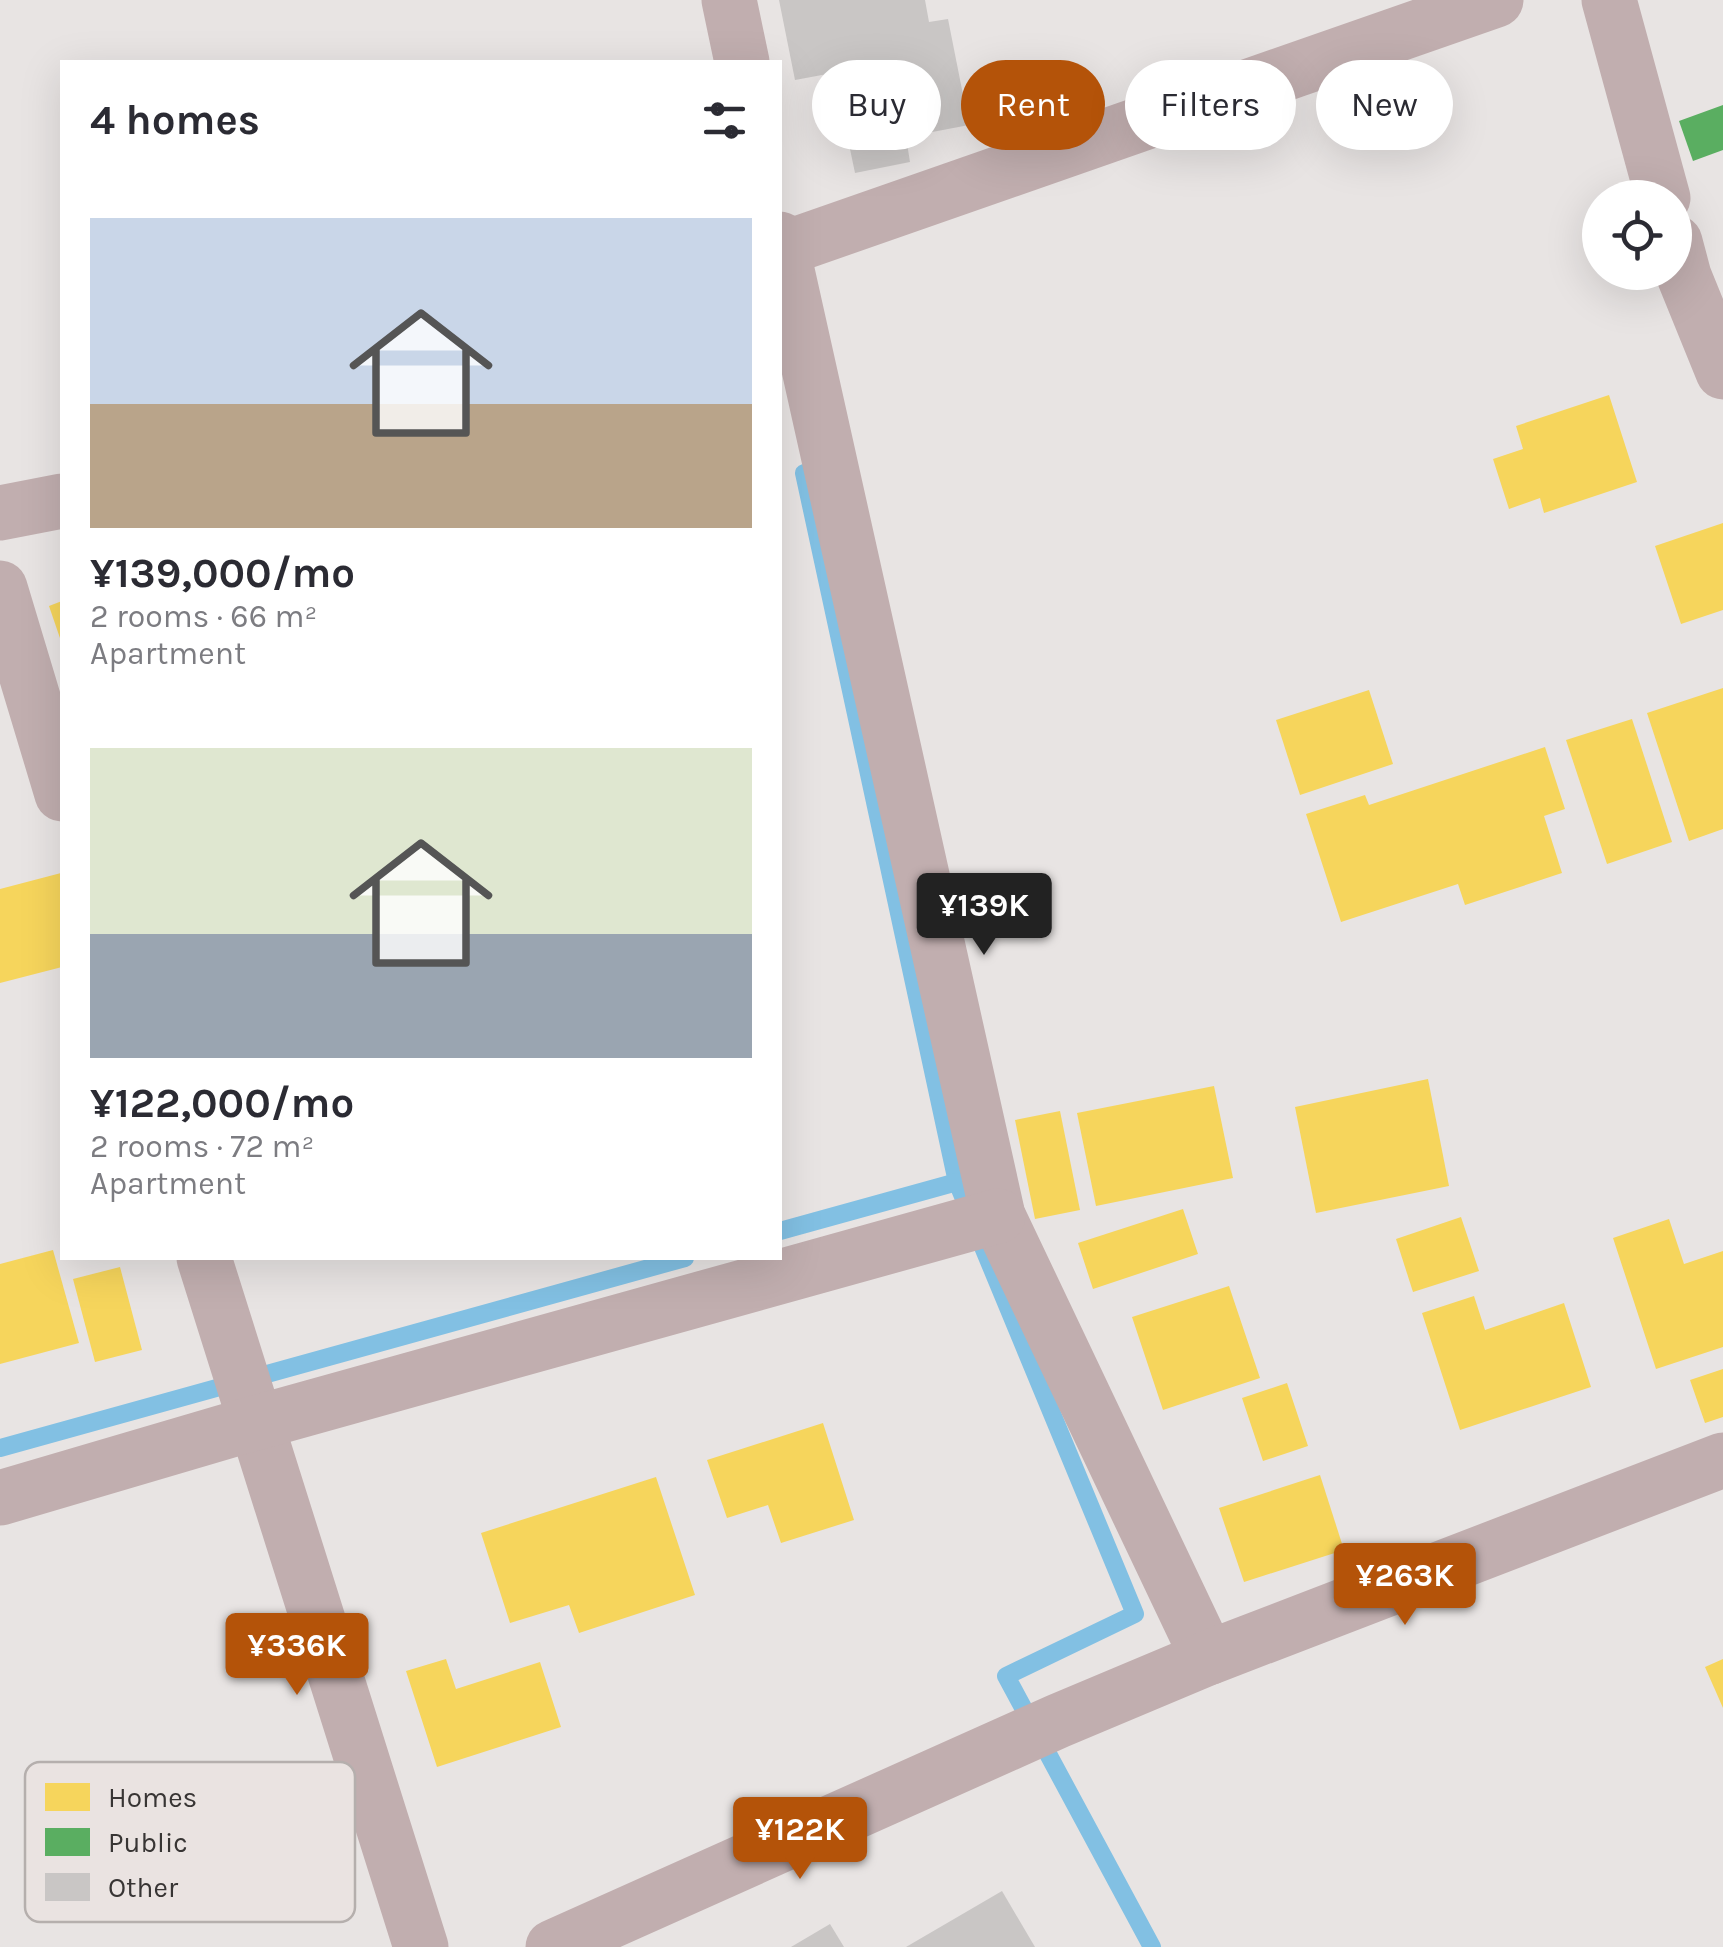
<!DOCTYPE html>
<html lang="en">
<head>
<meta charset="utf-8">
<style>
  :root { --surface:#fff; --page:#f2f2f3; --text:#2b2b33; --muted:#7c7c81; --accent:#b45309 }
  body { margin:0; font-family:Karla,sans-serif; background:var(--page); color:var(--text); height:100vh; display:flex; flex-direction:column; font-size:38px; white-space:nowrap }
  * { box-sizing:border-box; margin:0 }
  p { font-size:32px; color:var(--muted) }
  .icon { flex:none; width:55px; height:55px; fill:none; stroke:currentColor; stroke-width:2; stroke-linecap:round; stroke-linejoin:round }
  .map { position:relative; flex:1; overflow:hidden }
  .drawer { position:absolute; left:60px; top:60px; width:722px; height:1200px; display:flex; flex-direction:column; background:var(--surface); border-radius:0px; box-shadow:0 10px 40px #0002 }
  .drawer>* { flex:none }
  .hud { position:absolute; left:812px; top:60px; width:760px; height:90px; display:flex; gap:20px }
  .fabs { position:absolute; left:1582px; top:180px; display:grid; gap:20px }
  .fabs a { display:grid; place-items:center; width:110px; height:110px; border-radius:50%; background:var(--surface); box-shadow:0 10px 40px #0002; font-size:50px }
  .price { position:absolute; translate:-50% -85px; padding:0 22px; border-radius:10px; background:var(--accent); color:#fff; font-size:32px; line-height:65px; filter:drop-shadow(0 2px 5px #0008) }
  .price::after { content:''; position:absolute; left:50%; top:60px; width:30px; height:22px; margin-left:-15px; background:inherit; clip-path:polygon(0 0,100% 0,50% 100%) }
  .price.active { background:#222; color:#fff }
  ul { padding:0; list-style:none }
  li { display:grid; align-content:center; gap:20px; height:530px; padding:0 30px }
  li span { display:grid; place-items:center; height:310px; border-radius:0px; color:#555 }
  li>.icon { margin-inline-start:auto }
  span .icon { width:180px; height:180px; fill:#fffc; stroke-width:1 }
  li b { font-size:42px }
  h2 { display:flex; justify-content:space-between; align-items:center; height:120px; padding:0 30px; font-size:42px }
  .pill { padding:0 35px; border-radius:45px; background:var(--surface); box-shadow:0 10px 40px #0002; font-size:35px; line-height:90px }
  .pill.active { background:var(--accent); color:#fff }
  .map>svg:first-child { display:block }
  .homes { fill:#f6d55c }
  .public { fill:#5aae61 }
  .lines { fill:none; stroke-linecap:round; stroke-linejoin:round }
  .stream { stroke:#82c0e3; stroke-width:18 }
  .building { fill:#c9c6c5 }
  .minor { stroke:#c1aeaf; stroke-width:55 }
  .key { fill:#eae3e1; stroke:#b5afad; stroke-width:2.5 }
  .key-label { font-size:28px; fill:#383534 }
</style>
</head>
<body>
<div class="map">
<svg width="1723" height="1947" viewBox="0 0 1723 1947">
  <rect width="100%" height="100%" fill="#e8e4e3"/>
  <!-- homes -->
  <g class="homes">
    <path d="M1609,395L1637,482L1544,513L1540,498L1509,509L1493,459L1523,449L1516,426Z"/>
    <path d="M1723,523V610L1681,624L1655,546Z"/>
    <path d="M62,601V644L49,606Z"/>
    <path d="M1723,688V829L1689,841L1647,713Z"/>
    <path d="M1369,690L1393,764L1300,795L1276,720Z"/>
    <path d="M1632,719L1672,842L1607,864L1566,740Z"/>
    <path d="M1545,747L1565,809L1544,816L1562,873L1465,905L1458,884L1341,922L1306,814L1365,795L1369,805Z"/>
    <path d="M61,873L62,967L0,983V889Z"/>
    <path d="M1428,1079L1449,1186L1316,1213L1295,1107Z"/>
    <path d="M1214,1086L1233,1178L1096,1206L1077,1113Z"/>
    <path d="M1060,1111L1080,1210L1035,1219L1015,1120Z"/>
    <path d="M1183,1209L1198,1254L1093,1289L1078,1243Z"/>
    <path d="M1461,1217L1479,1271L1413,1292L1396,1239Z"/>
    <path d="M1669,1219L1684,1264L1723,1251V1347L1656,1369L1613,1238Z"/>
    <path d="M53,1250L79,1343L0,1364V1264Z"/>
    <path d="M120,1267L142,1350L95,1362L73,1279Z"/>
    <path d="M1229,1286L1260,1378L1163,1410L1132,1317Z"/>
    <path d="M1474,1296L1485,1330L1564,1303L1591,1387L1460,1430L1422,1313Z"/>
    <path d="M1723,1369V1417L1705,1423L1690,1380Z"/>
    <path d="M1287,1383L1308,1446L1263,1461L1242,1398Z"/>
    <path d="M823,1423L854,1520L781,1543L768,1505L727,1518L707,1460Z"/>
    <path d="M1320,1475L1344,1550L1244,1582L1219,1508Z"/>
    <path d="M656,1477L695,1595L579,1633L569,1605L510,1623L481,1533Z"/>
    <path d="M446,1659L456,1689L540,1662L561,1727L437,1767L406,1671Z"/>
    <path d="M1723,1659V1708L1705,1667Z"/>
  </g>
  <!-- public -->
  <path class="public" d="M1723,105V150L1693,161L1679,121Z"/>
  <g class="lines">
    <!-- stream -->
    <g class="stream">
      <path d="M804,473L957,1182L972,1218"/>
      <path d="M780,1231L957,1182"/>
      <path d="M983,1247L1135,1614L1006,1676L1152,1947"/>
      <path d="M0,1448L685,1258"/>
    </g>
  </g>
  <!-- building -->
  <g class="building">
    <path d="M779,0H925L929,22L948,19L969,125L906,137L910,162L855,173L840,101L897,89L892,62L795,80Z"/>
    <path d="M1002,1891L1035,1947H906Z"/>
    <path d="M830,1924L844,1947H791Z"/>
  </g>
  <g class="lines">
    <!-- minor -->
    <g class="minor">
      <path d="M729,0L742,62"/>
      <path d="M1609,0L1663,198"/>
      <path d="M780,239L998,1216L1208,1658"/>
      <path d="M1675,242L1684,276L1723,372"/>
      <path d="M780,250L1496,0"/>
      <path d="M0,513L62,501"/>
      <path d="M0,588L62,794"/>
      <path d="M204,1258L421,1947"/>
      <path d="M0,1498L255,1423L998,1216"/>
      <path d="M553,1947L1058,1721L1208,1658L1723,1460"/>
    </g>
  </g>
  <!-- legend -->
  <rect x="25" y="1762" width="330" height="160" rx="15" class="key"/>
  <rect x="45" y="1783" width="45" height="28" fill="#f6d55c"/>
  <rect x="45" y="1828" width="45" height="28" fill="#5aae61"/>
  <rect x="45" y="1873" width="45" height="28" fill="#c9c6c5"/>
  <g class="key-label">
    <text x="108" y="1807">Homes</text>
    <text x="108" y="1852">Public</text>
    <text x="108" y="1897">Other</text>
  </g>
</svg>
<div class="fabs">
<a><svg class="icon" aria-label="locate" viewBox="0 0 24 24"><circle cx="12" cy="12" r="6"/><path d="M12 2v4M12 18v4M2 12h4M18 12h4"/></svg></a>
</div>
<b class="price active" style="left:984px;top:958px">¥139K</b>
<b class="price" style="left:1405px;top:1628px">¥263K</b>
<b class="price" style="left:297px;top:1698px">¥336K</b>
<b class="price" style="left:800px;top:1882px">¥122K</b>
<div class="hud">
<a class="pill">Buy</a>
<a class="pill active">Rent</a>
<a class="pill">Filters</a>
<a class="pill">New</a>
</div>
<section class="drawer">
<h2>4 homes<svg class="icon" aria-label="filters" viewBox="0 0 24 24"><path d="M4 7h16M4 17h16"/><circle cx="9" cy="7" r="2"/><circle cx="15" cy="17" r="2"/></svg></h2>
<ul>
<li><span style="background:linear-gradient(#c9d6e8 60%,#b9a48a 0)"><svg class="icon" aria-label="home" viewBox="0 0 24 24"><path d="M3 11l9-7 9 7M6 9v11h12V9"/></svg></span><div><b>¥139,000/mo</b><p>2 rooms · 66 m²</p><p>Apartment</p></div></li>
<li><span style="background:linear-gradient(#dfe7d0 60%,#9aa5b1 0)"><svg class="icon" aria-label="home" viewBox="0 0 24 24"><path d="M3 11l9-7 9 7M6 9v11h12V9"/></svg></span><div><b>¥122,000/mo</b><p>2 rooms · 72 m²</p><p>Apartment</p></div></li>
</ul>
</section>
</div>
</body>
</html>
